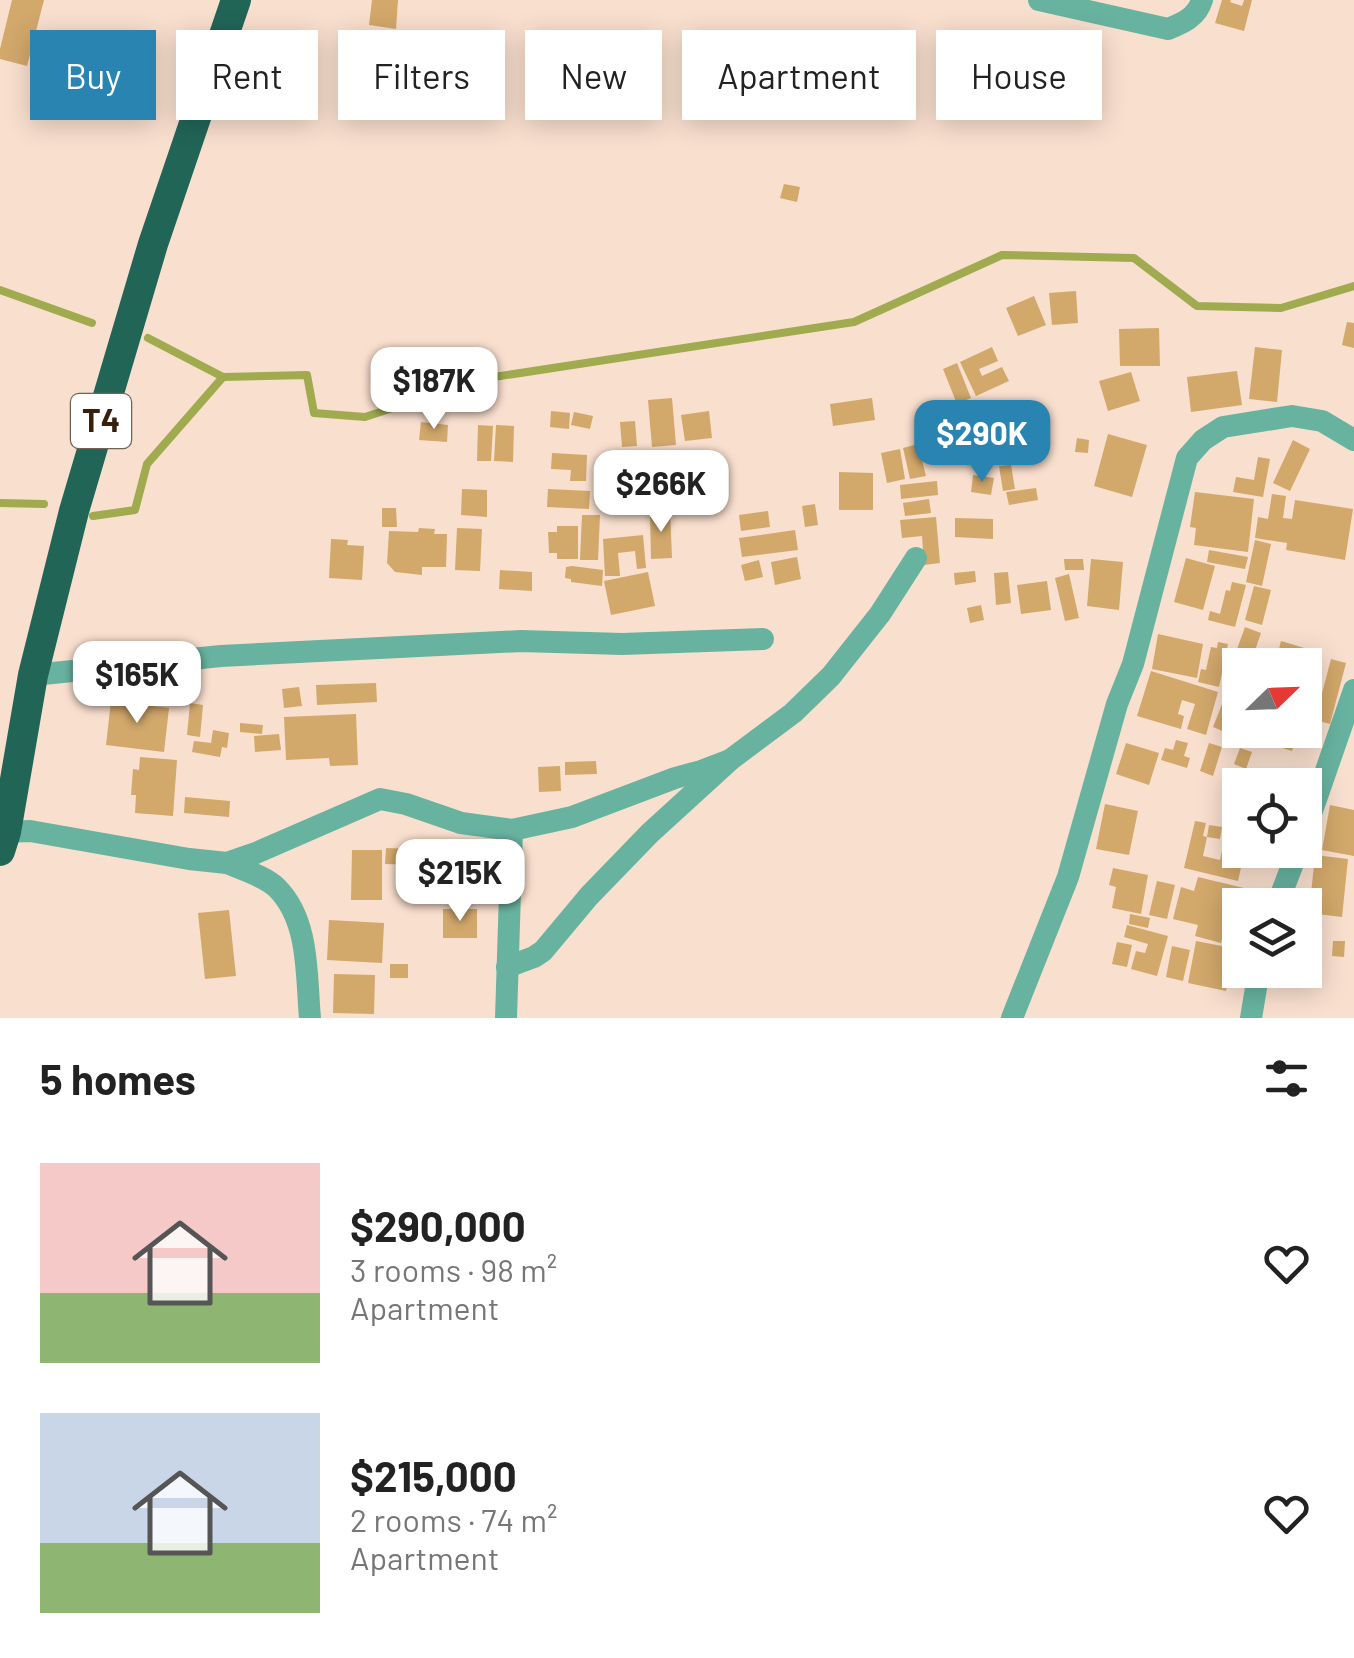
<!DOCTYPE html>
<html lang="en">
<head>
<meta charset="utf-8">
<style>
  :root { --surface:#fff; --page:#f2f2f2; --text:#222; --muted:#767676; --accent:#2a84b2 }
  body { margin:0; font-family:Barlow,sans-serif; background:var(--page); color:var(--text); height:100vh; display:flex; flex-direction:column; font-size:38px; white-space:nowrap }
  * { box-sizing:border-box; margin:0 }
  p { font-size:32px; color:var(--muted) }
  .icon { flex:none; width:55px; height:55px; fill:none; stroke:currentColor; stroke-width:2; stroke-linecap:round; stroke-linejoin:round }
  .map { position:relative; height:1018px; overflow:hidden }
  .drawer { display:flex; flex-direction:column; background:var(--surface); flex:1 }
  .drawer>* { flex:none }
  .top-card { position:absolute; left:30px; top:30px; width:1295px; height:90px; display:flex; gap:20px }
  .needle { width:65px; rotate:67deg }
  .tools { position:absolute; left:1222px; top:648px; display:grid; gap:20px }
  .tools a { display:grid; place-items:center; width:100px; height:100px; border-radius:0px; background:var(--surface); box-shadow:0 5px 25px #0003; font-size:50px }
  .price { position:absolute; translate:-50% -85px; padding:0 22px; border-radius:20px; background:#fff; color:#222; font-size:32px; line-height:65px; filter:drop-shadow(0 2px 5px #0008) }
  .price::after { content:''; position:absolute; left:50%; top:60px; width:30px; height:22px; margin-left:-15px; background:inherit; clip-path:polygon(0 0,100% 0,50% 100%) }
  .price.current { background:var(--accent); color:#fff }
  ul { padding:0; list-style:none }
  li { display:flex; align-items:center; gap:30px; height:250px; padding:0 40px }
  li span { display:grid; place-items:center; flex:none; width:280px; height:200px; border-radius:0px; color:#555 }
  li>.icon { margin-inline-start:auto }
  span .icon { width:120px; height:120px; fill:#fffc; stroke-width:1 }
  li b { font-size:42px }
  h2 { display:flex; justify-content:space-between; align-items:center; height:120px; padding:0 40px; font-size:42px }
  .pill { padding:0 35px; border-radius:0px; background:var(--surface); box-shadow:0 5px 25px #0003; font-size:35px; line-height:90px }
  .pill.current { background:var(--accent); color:#fff }
  .map>svg:first-child { display:block }
  .lines { fill:none; stroke-linecap:round; stroke-linejoin:round }
  .stream { stroke:#9fab4e; stroke-width:8 }
  .building { fill:#d2a86b }
  .minor { stroke:#68b3a0; stroke-width:22 }
  .highway { stroke:#216556; stroke-width:30 }
  .labels { text-anchor:middle; stroke-width:10; stroke-linejoin:round; paint-order:stroke }
  .shield { fill:#fff; stroke:#736256; stroke-width:2.5 }
  .shield-label { font-size:32px; font-weight:bold; fill:#371f0e }
</style>
</head>
<body>
<div class="map">
<svg width="1354" height="1018" viewBox="0 0 1354 1018">
  <rect width="100%" height="100%" fill="#f9dfce"/>
  <g class="lines">
    <!-- stream -->
    <g class="stream">
      <path d="M0,290L92,323"/>
      <path d="M148,338L223,377L307,375L314,413L365,417L481,379L854,322L1002,255L1134,258L1197,306L1281,308L1354,286"/>
      <path d="M0,503L44,504"/>
      <path d="M93,516L135,510L147,464L223,377"/>
    </g>
  </g>
  <!-- building -->
  <g class="building">
    <path d="M12,0H44L27,66L0,59V49Z"/>
    <path d="M372,0H398L396,29L369,25Z"/>
    <path d="M1222,0H1231L1230,2L1242,6L1244,0H1252L1244,31L1215,23Z"/>
    <path d="M58,47L121,63L114,90L51,73Z"/>
    <path d="M784,184L800,187L797,202L780,198Z"/>
    <path d="M1076,291L1078,323L1052,325L1049,293Z"/>
    <path d="M1034,296L1046,325L1018,336L1006,308Z"/>
    <path d="M1347,322L1354,323V348L1342,345Z"/>
    <path d="M1159,328L1160,366H1120L1119,329Z"/>
    <path d="M992,347L998,361L979,369L982,376L1002,367L1009,381L976,396L960,362Z"/>
    <path d="M1255,347L1282,350L1277,402L1249,399Z"/>
    <path d="M957,363L971,398L957,404L943,369Z"/>
    <path d="M1237,371L1242,405L1191,412L1187,377Z"/>
    <path d="M1131,372L1140,401L1108,411L1099,381Z"/>
    <path d="M672,398L676,445L652,447L648,400Z"/>
    <path d="M872,398L875,420L833,426L830,404Z"/>
    <path d="M551,411L570,413L569,429L550,427Z"/>
    <path d="M709,411L712,438L685,441L681,415Z"/>
    <path d="M574,412L593,416L590,429L571,425Z"/>
    <path d="M635,421L637,446L622,447L620,422Z"/>
    <path d="M421,422L448,425L447,442L419,440Z"/>
    <path d="M478,425L493,426L491,461H477Z"/>
    <path d="M496,425L514,426L513,462L494,461Z"/>
    <path d="M1108,434L1147,445L1132,497L1094,486Z"/>
    <path d="M1077,438L1089,440L1088,453L1075,452Z"/>
    <path d="M1293,440L1310,449L1290,491L1273,483Z"/>
    <path d="M918,444L926,476L910,479L903,448Z"/>
    <path d="M900,449L905,479L887,483L881,453Z"/>
    <path d="M552,453L587,455L586,481H570L571,470L551,469Z"/>
    <path d="M1258,457L1270,459L1263,497L1233,492L1236,477L1254,480Z"/>
    <path d="M725,463L726,506L662,508L661,465Z"/>
    <path d="M1011,465L1015,489L1003,491L999,466Z"/>
    <path d="M605,471L628,472L627,494L604,493Z"/>
    <path d="M839,472L873,473V510H839Z"/>
    <path d="M973,475L994,478L991,495L971,492Z"/>
    <path d="M937,481L938,495L901,499L900,485Z"/>
    <path d="M1036,488L1038,500L1009,505L1006,492Z"/>
    <path d="M462,489L487,490V517L461,515Z"/>
    <path d="M548,489L590,491L589,509L547,507Z"/>
    <path d="M1195,492L1254,499L1248,552L1194,545L1196,528L1190,527Z"/>
    <path d="M1272,494L1286,496L1283,518L1292,519L1295,500L1353,509L1345,560L1286,550L1287,543L1255,538L1258,517L1268,519Z"/>
    <path d="M929,499L931,513L905,516L903,503Z"/>
    <path d="M815,504L818,525L805,527L802,506Z"/>
    <path d="M382,508H396L397,527H382Z"/>
    <path d="M670,510L672,558L651,559L650,511Z"/>
    <path d="M768,511L770,527L741,531L739,515Z"/>
    <path d="M582,515H600L598,560H580Z"/>
    <path d="M936,517L940,563L924,565L922,536L902,538L900,520Z"/>
    <path d="M955,518L993,519V539L955,537Z"/>
    <path d="M557,526H578V559H557V553H549L548,532H557Z"/>
    <path d="M419,528L435,529L434,534H447L446,567H422V575L395,572L387,563L389,531L418,532Z"/>
    <path d="M457,528L482,529L480,571L455,570Z"/>
    <path d="M795,530L798,550L742,557L739,538Z"/>
    <path d="M643,535L646,568L637,569L635,551L618,553L620,576H605L603,539Z"/>
    <path d="M331,539L348,540L347,545L364,546L362,580L329,578Z"/>
    <path d="M1255,540L1271,544L1262,586L1246,582Z"/>
    <path d="M1209,550L1248,557L1245,569L1207,562Z"/>
    <path d="M797,557L801,579L775,585L771,562Z"/>
    <path d="M1186,558L1215,566L1203,610L1174,602Z"/>
    <path d="M1064,559H1083L1084,570H1065Z"/>
    <path d="M1091,559L1123,562L1119,610L1087,606Z"/>
    <path d="M759,560L763,577L745,581L741,565Z"/>
    <path d="M572,566L603,570L602,586L571,582V579L565,578L566,567Z"/>
    <path d="M500,570L532,572V591L499,589Z"/>
    <path d="M975,571L976,582L955,585L954,573Z"/>
    <path d="M648,572L655,606L611,615L604,581Z"/>
    <path d="M1008,572L1011,603L996,605L994,573Z"/>
    <path d="M1069,574L1079,618L1065,621L1055,578Z"/>
    <path d="M1047,581L1051,610L1021,614L1017,585Z"/>
    <path d="M1232,582L1246,585L1235,627L1208,620L1210,611L1220,614L1226,590L1230,591Z"/>
    <path d="M1254,586L1271,590L1262,625L1245,620Z"/>
    <path d="M981,605L984,620L970,623L967,608Z"/>
    <path d="M1245,627L1261,633L1250,665H1240V694L1223,688Z"/>
    <path d="M1158,634L1203,644L1197,678L1152,669Z"/>
    <path d="M1281,641L1311,650L1306,666L1277,657Z"/>
    <path d="M1218,642L1228,644L1219,687L1198,682L1201,669L1206,670L1211,647L1217,648Z"/>
    <path d="M1331,659L1346,663L1330,724L1315,720Z"/>
    <path d="M1151,671L1218,692L1206,735L1187,729L1195,704L1182,700L1178,714L1184,716L1181,729L1137,716Z"/>
    <path d="M376,683L377,702L317,705L316,685Z"/>
    <path d="M299,687L302,706L284,708L282,689Z"/>
    <path d="M1226,694L1240,700V715L1235,713L1227,733L1213,727Z"/>
    <path d="M111,701L169,708L164,752L106,745Z"/>
    <path d="M190,703L203,705L200,737L187,735Z"/>
    <path d="M356,714L358,765L330,766L329,758L286,760L284,717Z"/>
    <path d="M240,723L263,725L262,734L240,732Z"/>
    <path d="M213,730L229,733L227,748L222,747L220,757L192,752L194,741L211,743Z"/>
    <path d="M1245,730H1266L1258,745L1241,737Z"/>
    <path d="M1270,730H1299L1292,751L1266,743Z"/>
    <path d="M279,734L281,750L255,752L254,736Z"/>
    <path d="M1176,740L1188,743L1184,756L1190,758L1187,768L1161,760L1165,748L1173,750Z"/>
    <path d="M1126,743L1159,753L1149,785L1116,774Z"/>
    <path d="M1209,743L1222,747L1213,776L1200,771Z"/>
    <path d="M1240,748L1252,752L1246,769L1234,764Z"/>
    <path d="M140,757L177,760L173,816L135,813L136,795H131L133,769L139,770Z"/>
    <path d="M596,761L597,774L565,775V762Z"/>
    <path d="M560,766L561,791L539,792L538,767Z"/>
    <path d="M185,797L230,801L229,817L184,813Z"/>
    <path d="M1105,804L1138,811L1129,855L1096,849Z"/>
    <path d="M1330,805L1354,810V856L1322,850Z"/>
    <path d="M1195,821L1206,823L1203,836L1207,837L1203,856L1220,860L1227,828L1240,831V850H1245L1238,881L1184,868Z"/>
    <path d="M1209,825L1222,827L1220,839L1207,837Z"/>
    <path d="M386,848L419,849V865L385,864Z"/>
    <path d="M352,850H382V900H351Z"/>
    <path d="M1315,855L1348,859L1342,917L1309,913Z"/>
    <path d="M1113,868L1148,875L1141,914L1112,908L1116,887L1109,885Z"/>
    <path d="M1198,877L1244,888L1235,928L1225,926L1221,943L1195,936L1198,925L1173,919L1181,887L1194,891Z"/>
    <path d="M1157,881L1175,885L1167,919L1149,915Z"/>
    <rect x="443" y="909" width="34" height="29"/>
    <path d="M229,910L236,976L205,979L198,913Z"/>
    <path d="M1130,914L1150,918L1148,928L1129,924Z"/>
    <path d="M329,920L384,923L382,963L327,960Z"/>
    <path d="M1127,925L1168,936L1157,976L1131,969L1136,951L1145,953L1148,944L1124,937Z"/>
    <path d="M1196,941L1227,947L1223,967L1231,969L1226,991L1188,983Z"/>
    <path d="M1333,941H1345L1344,957L1332,956Z"/>
    <path d="M1117,942L1132,945L1127,967L1112,964Z"/>
    <path d="M1172,946L1190,950L1183,981L1166,977Z"/>
    <rect x="390" y="964" width="18" height="14"/>
    <path d="M334,974L375,975L374,1014L333,1013Z"/>
  </g>
  <g class="lines">
    <!-- minor -->
    <g class="minor">
      <path d="M1039,0L1168,29C1183,23 1197,17 1202,0"/>
      <path d="M33,675L221,656L521,641L622,644L763,639"/>
      <path d="M1305,831L1354,690"/>
      <path d="M6,832L30,831L189,859L227,863L256,853L380,799L406,804L461,823L512,830L572,817L675,778L701,771L730,760"/>
      <path d="M227,863C243,870 265,876 277,888C310,921 306,976 310,1018"/>
      <path d="M1277,905L1298,850"/>
      <path d="M507,967L534,957L543,951L589,896L650,833L730,760L793,713L831,676L880,614L916,558"/>
      <path d="M506,1018L512,830"/>
      <path d="M1012,1018L1068,877L1117,704L1133,664L1187,458L1203,440L1223,427L1292,416L1322,421L1354,440"/>
      <path d="M1251,1018L1259,970"/>
    </g>
    <!-- highway -->
    <path class="highway" d="M0,851L6,832L33,675L74,511L153,244L236,0"/>
  </g>
  <g class="labels">
    <!-- shield labels -->
    <rect class="shield" x="71" y="394" width="60" height="54" rx="8"/>
    <g class="shield-label">
      <text x="101" y="432">T4</text>
    </g>
  </g>
</svg>
<div class="tools">
<a><svg class="needle" viewBox="-14 -14 28 28"><path d="M0-13l5 13h-10z" fill="#e53935"/><path d="M0 13l5-13h-10z" fill="#767676"/></svg></a>
<a><svg class="icon" aria-label="locate" viewBox="0 0 24 24"><circle cx="12" cy="12" r="6"/><path d="M12 2v4M12 18v4M2 12h4M18 12h4"/></svg></a>
<a><svg class="icon" aria-label="layers" viewBox="0 0 24 24"><path d="M12 4l9 5-9 5-9-5zM3 14l9 5 9-5"/></svg></a>
</div>
<b class="price" style="left:434px;top:432px">$187K</b>
<b class="price current" style="left:982px;top:485px">$290K</b>
<b class="price" style="left:661px;top:535px">$266K</b>
<b class="price" style="left:137px;top:726px">$165K</b>
<b class="price" style="left:460px;top:924px">$215K</b>
<div class="top-card">
<a class="pill current">Buy</a>
<a class="pill">Rent</a>
<a class="pill">Filters</a>
<a class="pill">New</a>
<a class="pill">Apartment</a>
<a class="pill">House</a>
</div>
</div>
<section class="drawer">
<h2>5 homes<svg class="icon" aria-label="filters" viewBox="0 0 24 24"><path d="M4 7h16M4 17h16"/><circle cx="9" cy="7" r="2"/><circle cx="15" cy="17" r="2"/></svg></h2>
<ul>
<li><span style="background:linear-gradient(#f6c9c9 65%,#8fb573 0)"><svg class="icon" aria-label="home" viewBox="0 0 24 24"><path d="M3 11l9-7 9 7M6 9v11h12V9"/></svg></span><div><b>$290,000</b><p>3 rooms · 98 m²</p><p>Apartment</p></div><svg class="icon" aria-label="heart" viewBox="0 0 24 24"><path d="M12 20l-8-8c-3-5 5-10 8-4 3-6 11-1 8 4z"/></svg></li>
<li><span style="background:linear-gradient(#c9d6e8 65%,#8fb573 0)"><svg class="icon" aria-label="home" viewBox="0 0 24 24"><path d="M3 11l9-7 9 7M6 9v11h12V9"/></svg></span><div><b>$215,000</b><p>2 rooms · 74 m²</p><p>Apartment</p></div><svg class="icon" aria-label="heart" viewBox="0 0 24 24"><path d="M12 20l-8-8c-3-5 5-10 8-4 3-6 11-1 8 4z"/></svg></li>
</ul>
</section>
</body>
</html>
